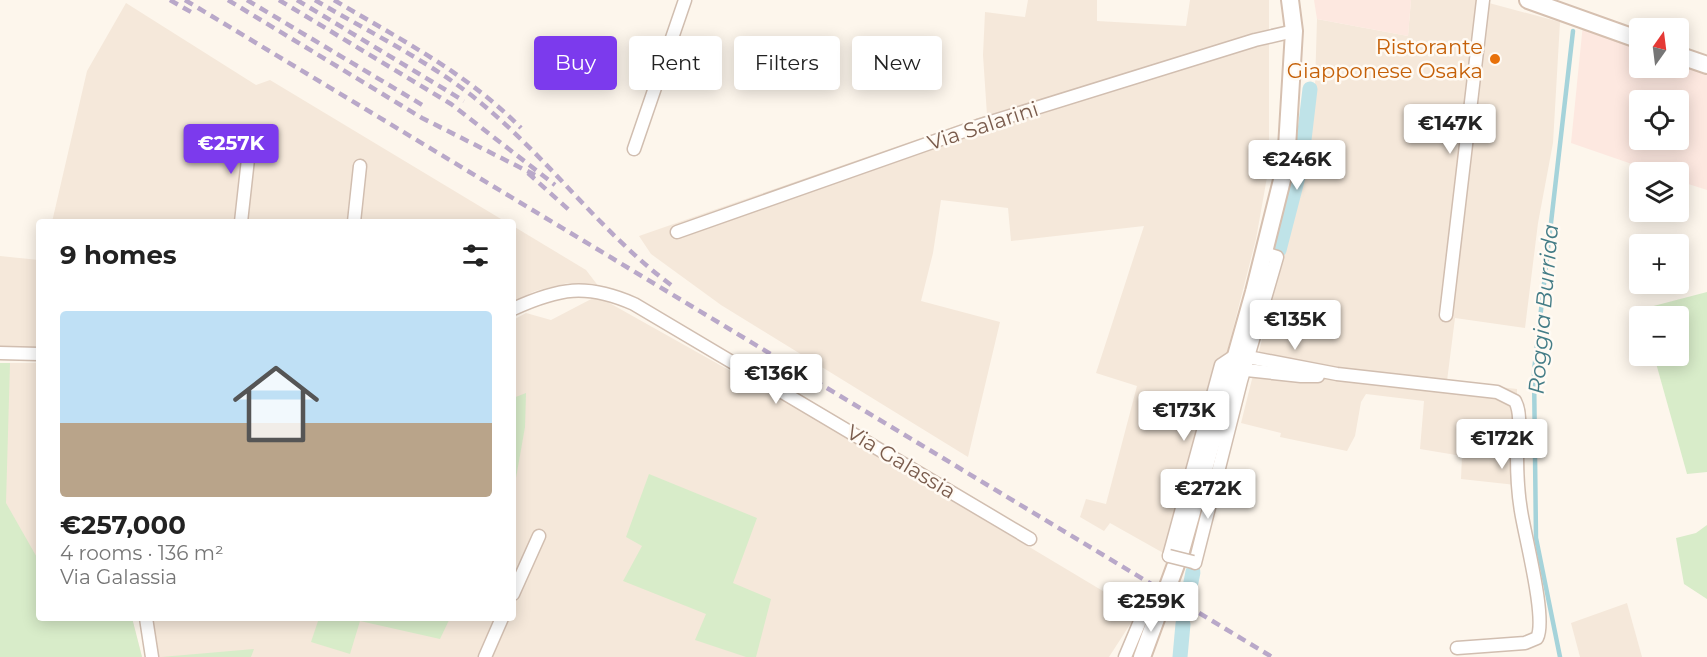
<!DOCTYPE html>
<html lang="en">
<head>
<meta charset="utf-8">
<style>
  :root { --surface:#fff; --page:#f2f2f2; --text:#222; --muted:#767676; --line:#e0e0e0; --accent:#7c3aed }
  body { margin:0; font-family:Montserrat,sans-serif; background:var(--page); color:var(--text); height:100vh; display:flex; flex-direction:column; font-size:22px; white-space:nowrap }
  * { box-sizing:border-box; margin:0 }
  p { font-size:20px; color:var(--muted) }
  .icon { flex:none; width:33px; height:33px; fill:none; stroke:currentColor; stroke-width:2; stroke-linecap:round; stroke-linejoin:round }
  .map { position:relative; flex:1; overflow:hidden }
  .details { position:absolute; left:36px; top:219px; width:480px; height:402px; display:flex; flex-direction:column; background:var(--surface); border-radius:6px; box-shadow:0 3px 15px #0003 }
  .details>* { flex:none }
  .top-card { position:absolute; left:534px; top:36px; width:570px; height:54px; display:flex; gap:12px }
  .needle { width:39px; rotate:14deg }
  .fabs { position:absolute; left:1629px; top:18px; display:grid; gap:12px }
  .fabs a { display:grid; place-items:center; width:60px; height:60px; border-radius:6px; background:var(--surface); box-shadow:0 3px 15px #0003; font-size:30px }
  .price { position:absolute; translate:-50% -51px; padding:0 14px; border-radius:6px; background:#fff; color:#222; font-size:20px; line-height:39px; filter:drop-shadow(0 2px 3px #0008) }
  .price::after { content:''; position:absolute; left:50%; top:36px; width:18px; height:14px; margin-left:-9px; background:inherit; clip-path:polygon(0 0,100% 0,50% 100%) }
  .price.active { background:var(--accent); color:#fff }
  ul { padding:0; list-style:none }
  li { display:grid; align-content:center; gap:12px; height:318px; padding:0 24px }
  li+li { border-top:2px solid var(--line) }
  li span { display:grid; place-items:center; height:186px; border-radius:6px; color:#555 }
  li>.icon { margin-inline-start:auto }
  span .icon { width:108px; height:108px; fill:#fffc; stroke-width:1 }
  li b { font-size:26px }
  h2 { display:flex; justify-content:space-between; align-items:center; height:72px; padding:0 24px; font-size:26px }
  .tag { padding:0 21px; border-radius:6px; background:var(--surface); box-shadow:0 3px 15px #0003; font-size:21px; line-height:54px }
  .tag.active { background:var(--accent); color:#fff }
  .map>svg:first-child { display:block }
  .residential { fill:#f5e8da }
  .commercial { fill:#fde8e0; fill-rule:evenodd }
  .green { fill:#d8ecc9 }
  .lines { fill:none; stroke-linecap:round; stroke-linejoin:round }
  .stream { stroke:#a5d3da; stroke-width:4.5 }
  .canal { stroke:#bfe3e8; stroke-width:15 }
  .street-casing { stroke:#d1beb0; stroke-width:15 }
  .secondary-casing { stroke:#d6c0b0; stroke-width:20 }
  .street { stroke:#fff; stroke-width:12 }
  .secondary { stroke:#fff; stroke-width:16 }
  .rail { stroke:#b9a8c9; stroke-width:4.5; stroke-dasharray:9 6; stroke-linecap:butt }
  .street-bridge-casing { stroke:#d1beb0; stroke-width:15; stroke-linecap:butt }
  .street-bridge { stroke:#fff; stroke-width:12 }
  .food-dot { fill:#e8710a; stroke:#fffaf3; stroke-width:2 }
  .labels { text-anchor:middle; stroke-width:5; stroke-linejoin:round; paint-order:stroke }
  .food-label { font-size:21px; fill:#c56008; stroke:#fffaf3; text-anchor:end }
  .street-label { font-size:21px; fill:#7a5c4d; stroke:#fffaf3 }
  .water-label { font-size:22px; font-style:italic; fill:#437c86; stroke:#fffaf3 }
</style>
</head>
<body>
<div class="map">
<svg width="1707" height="657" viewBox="0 0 1707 657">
  <rect width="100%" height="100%" fill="#fdf6ec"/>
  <!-- residential -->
  <g class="residential">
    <path d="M1028,0H1097V21L1186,26L1190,0H1269V166L1256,239L1174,559L1110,523L1104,531L1080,517L1086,499L1106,504L1137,386L1096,373L1144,226L1011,241L1008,208L941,200L933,253L921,301L1000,322L968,457L721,305L651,254L639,236L987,115L983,55L985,12L1025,17Z"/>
    <path d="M1411,0H1478L1560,22L1553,143L1538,223L1525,328L1455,318L1447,381L1517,389L1516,485L1461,479L1462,456L1420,449L1424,401L1366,394L1361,402L1355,436L1347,451L1280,437L1281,433L1241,423L1306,164L1315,86L1317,19L1408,36Z"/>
    <path d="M126,3L256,85L270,80L506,222H52L87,71Z"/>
    <path d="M513,226L586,270L599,287L568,283L535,291L513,302Z"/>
    <path d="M0,256L39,260V347H0Z"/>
    <path d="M597,296L800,410L1138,612L1109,657H159L151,618H513V320L526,313L551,320Z"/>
    <path d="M0,363H39V618H132L142,657H0Z"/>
    <path d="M1627,603L1642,657H1580L1571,623Z"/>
  </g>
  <!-- commercial -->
  <g class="commercial">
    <path d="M1314,0H1411L1408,36L1317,19Z"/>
    <path d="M1583,24L1639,46L1640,68H1678L1679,61L1707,71V190L1679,181L1678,172H1655L1571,143ZM1640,100H1678V140H1640Z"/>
  </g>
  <!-- green -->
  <g class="green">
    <path d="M1707,292V472L1687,474L1654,356H1678V316H1644L1642,309Z"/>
    <path d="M0,363H10L6,503L39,561V618H132L142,657H0Z"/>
    <path d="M526,393L525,427L513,495V398Z"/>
    <path d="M649,474L757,518L733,583L771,599L756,657H746L695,640L706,614L623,581L642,546L626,537Z"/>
    <path d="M1707,525V599L1684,584L1676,538L1696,533Z"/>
    <path d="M319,618H450L440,639L360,621L350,654L311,642Z"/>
    <path d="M254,649L251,657H161Z"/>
  </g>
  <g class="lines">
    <!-- stream -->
    <path class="stream" d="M1560,657L1536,538L1534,371L1573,31"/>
    <!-- canal -->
    <g class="canal">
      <path d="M1279,250L1301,165L1310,89"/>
      <path d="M1186,607L1193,572"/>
      <path d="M1180,657L1183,624"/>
    </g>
    <!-- street casing -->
    <g class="street-casing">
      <g id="street">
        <path d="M634,149L685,0"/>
        <path d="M241,222L251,132"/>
        <path d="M354,222L360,166"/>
        <path d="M677,232L978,126L1255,40L1294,31"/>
        <path d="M513,309C559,288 586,283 634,304L1030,539"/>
        <path d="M1446,315L1483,0"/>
        <path d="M0,353L39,354"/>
        <path d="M1248,357L1337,374L1497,392L1515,401C1523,416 1517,439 1517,456C1517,474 1518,493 1521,511C1525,537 1547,619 1537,638L1525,643L1457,648"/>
        <path d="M1237,369L1301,376H1318"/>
        <path d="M1169,556L1221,365L1236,355"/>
        <path d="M1193,562L1195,563L1241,381L1277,257L1264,253"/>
        <path d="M513,594L539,536"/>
        <path d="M146,618L152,657"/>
        <path d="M485,657L502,618"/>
        <path d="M1125,657L1146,607"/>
      </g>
    </g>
    <!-- secondary casing -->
    <g class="secondary-casing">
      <g id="secondary">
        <path d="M1528,0L1640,40"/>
        <path d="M1678,55L1707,65"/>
        <path d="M1142,657L1181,551L1254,292L1286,164L1294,31L1290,0"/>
      </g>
    </g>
    <!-- street -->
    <use href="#street" class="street"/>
    <!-- secondary -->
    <use href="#secondary" class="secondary"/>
    <!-- rail -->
    <g class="rail">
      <path d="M170,0L191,12"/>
      <path d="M185,0L1272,657"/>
      <path d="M228,0L422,118L535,175"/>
      <path d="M247,0L424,106"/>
      <path d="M279,0L451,104L555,185"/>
      <path d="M297,0L464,101"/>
      <path d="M315,0C372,34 439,66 488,109C554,165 605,237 675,288"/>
      <path d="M334,0C399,39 467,73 521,128"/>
      <path d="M528,173L569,210"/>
    </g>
    <!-- street-bridge casing -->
    <g class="street-bridge-casing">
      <path id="street-bridge" d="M1169,556L1193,562"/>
    </g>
    <!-- street-bridge -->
    <use href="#street-bridge" class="street-bridge"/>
  </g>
  <!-- markers -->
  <circle class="food-dot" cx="1495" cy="59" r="6"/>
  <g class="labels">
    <!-- food labels -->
    <g class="food-label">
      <text x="1483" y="54">Ristorante<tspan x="1483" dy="24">Giapponese Osaka</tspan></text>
    </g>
    <!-- street labels -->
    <g class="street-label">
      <text transform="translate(983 126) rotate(-18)" y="7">Via Salarini</text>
      <text transform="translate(901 462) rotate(31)" y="7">Via Galassia</text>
    </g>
    <!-- water labels -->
    <g class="water-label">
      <text transform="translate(1543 309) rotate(-85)" y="8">Roggia Burrida</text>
    </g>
  </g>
</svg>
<div class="fabs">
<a><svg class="needle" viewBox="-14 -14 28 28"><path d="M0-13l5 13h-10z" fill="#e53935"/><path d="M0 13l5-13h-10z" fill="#767676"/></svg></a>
<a><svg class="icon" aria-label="locate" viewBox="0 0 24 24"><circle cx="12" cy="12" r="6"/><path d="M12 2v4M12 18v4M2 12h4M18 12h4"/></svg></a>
<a><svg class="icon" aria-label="layers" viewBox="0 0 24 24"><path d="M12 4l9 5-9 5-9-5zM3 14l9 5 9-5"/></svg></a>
<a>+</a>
<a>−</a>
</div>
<b class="price" style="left:1450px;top:155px">€147K</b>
<b class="price active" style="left:231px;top:175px">€257K</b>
<b class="price" style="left:1297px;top:191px">€246K</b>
<b class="price" style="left:1295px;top:351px">€135K</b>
<b class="price" style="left:776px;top:405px">€136K</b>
<b class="price" style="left:1184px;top:442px">€173K</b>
<b class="price" style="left:1502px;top:470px">€172K</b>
<b class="price" style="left:1208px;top:520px">€272K</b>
<b class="price" style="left:1151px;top:633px">€259K</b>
<div class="top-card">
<a class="tag active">Buy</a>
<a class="tag">Rent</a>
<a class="tag">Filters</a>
<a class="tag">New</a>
</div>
<section class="details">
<h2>9 homes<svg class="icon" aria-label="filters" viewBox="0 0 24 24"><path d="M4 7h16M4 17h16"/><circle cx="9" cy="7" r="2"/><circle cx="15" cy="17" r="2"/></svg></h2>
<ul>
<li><span style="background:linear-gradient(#bfe0f5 60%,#b9a48a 0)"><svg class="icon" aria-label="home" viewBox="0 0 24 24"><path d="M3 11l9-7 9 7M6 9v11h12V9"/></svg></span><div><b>€257,000</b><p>4 rooms · 136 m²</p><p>Via Galassia</p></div></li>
</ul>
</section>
</div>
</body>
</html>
